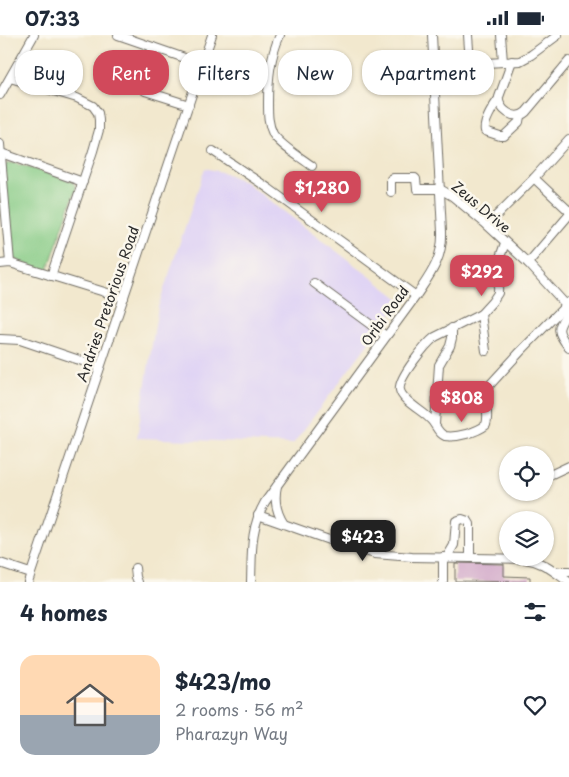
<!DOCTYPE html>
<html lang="en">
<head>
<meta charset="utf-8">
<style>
  :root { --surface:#fff; --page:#f6f6f7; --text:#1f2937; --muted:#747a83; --accent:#d1495b }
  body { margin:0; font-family:"Playpen Sans",sans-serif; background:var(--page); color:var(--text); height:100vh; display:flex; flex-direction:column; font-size:19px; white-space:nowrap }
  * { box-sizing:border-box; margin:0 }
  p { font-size:16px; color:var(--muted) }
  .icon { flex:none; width:28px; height:28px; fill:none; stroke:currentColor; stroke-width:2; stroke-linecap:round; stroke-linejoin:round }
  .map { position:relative; height:547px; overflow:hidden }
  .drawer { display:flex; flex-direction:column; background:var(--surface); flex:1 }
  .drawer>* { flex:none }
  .banner { position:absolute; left:15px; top:15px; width:540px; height:45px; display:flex; gap:10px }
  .tools { position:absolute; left:499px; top:411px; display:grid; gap:10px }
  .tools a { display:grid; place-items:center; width:55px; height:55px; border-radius:50%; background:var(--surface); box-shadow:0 1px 4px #0004; font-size:25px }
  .price { position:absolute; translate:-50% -42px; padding:0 11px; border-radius:10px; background:var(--accent); color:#fff; font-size:16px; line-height:32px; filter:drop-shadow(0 1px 2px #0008) }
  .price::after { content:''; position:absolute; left:50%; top:30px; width:15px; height:11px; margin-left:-8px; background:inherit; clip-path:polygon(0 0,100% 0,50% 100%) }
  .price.on { background:#222; color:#fff }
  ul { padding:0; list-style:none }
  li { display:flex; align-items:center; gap:15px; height:125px; padding:0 20px }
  li span { display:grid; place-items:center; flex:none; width:140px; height:100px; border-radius:15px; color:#555 }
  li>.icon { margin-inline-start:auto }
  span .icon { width:60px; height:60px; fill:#fffc; stroke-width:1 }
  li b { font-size:21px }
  h2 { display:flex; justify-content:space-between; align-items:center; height:60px; padding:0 20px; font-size:21px }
  .tag { padding:0 18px; border-radius:20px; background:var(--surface); box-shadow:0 1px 4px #0004; font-size:18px; line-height:45px }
  .tag.on { background:var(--accent); color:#fff }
  .status { display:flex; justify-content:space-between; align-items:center; height:35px; padding:0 25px; background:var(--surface); direction:ltr }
  .status svg { height:14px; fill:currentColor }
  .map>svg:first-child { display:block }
  .built { fill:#e0d4f4 }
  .green { fill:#85ca84; stroke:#587a58 }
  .building { fill:#cea1c6 }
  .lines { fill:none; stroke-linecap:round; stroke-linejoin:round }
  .minor-casing { stroke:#716d64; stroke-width:10 }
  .minor { stroke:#fff; stroke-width:8 }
  .labels { text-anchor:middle; stroke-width:5; stroke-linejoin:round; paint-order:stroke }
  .street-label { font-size:14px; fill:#2b2b2b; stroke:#fbf7ec }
</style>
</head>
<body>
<div class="status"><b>07:33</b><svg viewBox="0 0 49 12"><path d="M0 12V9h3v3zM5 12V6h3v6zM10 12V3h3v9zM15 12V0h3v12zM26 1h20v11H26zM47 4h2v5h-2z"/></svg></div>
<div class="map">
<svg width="569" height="547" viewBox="0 0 569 547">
  <rect width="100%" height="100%" fill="#fbf7ec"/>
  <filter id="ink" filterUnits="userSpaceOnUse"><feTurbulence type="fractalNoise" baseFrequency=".02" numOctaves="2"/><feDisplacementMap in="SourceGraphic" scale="10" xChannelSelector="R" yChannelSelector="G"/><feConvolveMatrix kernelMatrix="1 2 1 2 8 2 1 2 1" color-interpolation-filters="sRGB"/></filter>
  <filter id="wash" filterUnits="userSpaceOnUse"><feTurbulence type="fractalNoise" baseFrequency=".0096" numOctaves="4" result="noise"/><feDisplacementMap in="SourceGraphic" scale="20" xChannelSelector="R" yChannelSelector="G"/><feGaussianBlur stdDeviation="1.12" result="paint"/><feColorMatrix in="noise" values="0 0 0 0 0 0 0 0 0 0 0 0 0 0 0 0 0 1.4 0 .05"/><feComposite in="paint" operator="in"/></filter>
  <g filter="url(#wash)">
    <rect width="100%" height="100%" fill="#f2e8ce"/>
    <!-- built -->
    <path class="built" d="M205,133L225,138L245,147L401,265L293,409L137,403L158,272Z"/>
    <!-- green -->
    <path class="green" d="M10,128H14L66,144L73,147L76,153L48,235L45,237L12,223L4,134L6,129Z"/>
    <g id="blocks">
      <!-- building -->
      <path class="building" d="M455,528L504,529V541L530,542V547L455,546Z"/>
    </g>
  </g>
  <g filter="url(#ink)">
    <use href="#blocks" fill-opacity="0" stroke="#716d64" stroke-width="1"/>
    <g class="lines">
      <!-- minor casing -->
      <g class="minor-casing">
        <g id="minor">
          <path d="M118,0L202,29"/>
          <path d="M280,0C270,22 268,44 268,68C268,79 268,89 273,99C281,111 300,122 312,131"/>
          <path d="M468,0L470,29"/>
          <path d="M501,0L503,27"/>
          <path d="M153,12L142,49L143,52L145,56L189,70"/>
          <path d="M512,26L499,62C497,74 515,87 526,77L569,26"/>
          <path d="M434,29H470L520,26L531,20L558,0"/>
          <path d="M10,43L77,63L93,71L98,78L99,85V95L93,116L51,241"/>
          <path d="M0,60L34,0"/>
          <path d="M498,65C493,72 483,88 485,96L500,101H504L519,87L520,81"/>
          <path d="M0,109L10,228"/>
          <path d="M213,116L268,153L416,261"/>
          <path d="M1,118L83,147"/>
          <path d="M534,143L569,176"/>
          <path d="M391,157V144L393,143H415L416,144L417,154H440L452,161L487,190L528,228L568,272"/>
          <path d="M487,190L534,143L569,104"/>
          <path d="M528,228L569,180"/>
          <path d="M0,229L10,228L124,263"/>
          <path d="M314,248L386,301"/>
          <path d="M569,275C557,294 555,294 569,313"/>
          <path d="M481,279L435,302C426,309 397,344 400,355C402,366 423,376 430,384C436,389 437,398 445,401C457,403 477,397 486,390C490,378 483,365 487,353L520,317L569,267"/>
          <path d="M0,304L20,305L100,332"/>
          <path d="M486,316L481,279L492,267L498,258L499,225L505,208"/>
          <path d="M435,389L439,330L450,311L452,303V293"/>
          <path d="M552,439L569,431"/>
          <path d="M277,451C274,464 276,477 284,489"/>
          <path d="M258,480L346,511L375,519L412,522L525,524C545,527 553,537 569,547"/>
          <path d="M447,522L454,510L456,486L462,484L468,486L470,489V523"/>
          <path d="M0,528L30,538"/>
          <path d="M135,533L136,542L138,547"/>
          <path d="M555,536L561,537H569"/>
          <path d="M28,547L212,0"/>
          <path d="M251,547C252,518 250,493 265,467L416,261C430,240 443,224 442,197L432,0"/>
          <path d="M443,547V522"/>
        </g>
      </g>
      <!-- minor -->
      <use href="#minor" class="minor"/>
    </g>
  </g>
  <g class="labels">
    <!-- street labels -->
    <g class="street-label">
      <text transform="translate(481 172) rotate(40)" y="5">Zeus Drive</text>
      <text transform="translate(108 269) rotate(-71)" y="5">Andries Pretorious Road</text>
      <text transform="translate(385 281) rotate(-54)" y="5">Oribi Road</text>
    </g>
  </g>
</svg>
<div class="tools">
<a><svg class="icon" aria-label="locate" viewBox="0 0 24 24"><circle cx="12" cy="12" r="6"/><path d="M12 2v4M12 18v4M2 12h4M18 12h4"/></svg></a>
<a><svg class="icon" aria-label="layers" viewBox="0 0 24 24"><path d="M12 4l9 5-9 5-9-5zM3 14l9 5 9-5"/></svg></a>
</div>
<b class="price" style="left:322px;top:178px">$1,280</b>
<b class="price" style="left:482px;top:262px">$292</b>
<b class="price" style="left:462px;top:388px">$808</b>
<b class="price on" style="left:363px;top:527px">$423</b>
<div class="banner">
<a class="tag">Buy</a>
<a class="tag on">Rent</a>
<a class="tag">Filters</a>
<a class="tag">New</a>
<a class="tag">Apartment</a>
</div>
</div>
<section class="drawer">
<h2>4 homes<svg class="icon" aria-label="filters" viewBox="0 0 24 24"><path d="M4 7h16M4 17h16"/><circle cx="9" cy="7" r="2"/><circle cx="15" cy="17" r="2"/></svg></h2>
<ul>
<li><span style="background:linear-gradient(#ffd9b3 60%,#9aa5b1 0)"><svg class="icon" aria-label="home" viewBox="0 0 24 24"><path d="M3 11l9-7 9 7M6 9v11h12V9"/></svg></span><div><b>$423/mo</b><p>2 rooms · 56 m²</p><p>Pharazyn Way</p></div><svg class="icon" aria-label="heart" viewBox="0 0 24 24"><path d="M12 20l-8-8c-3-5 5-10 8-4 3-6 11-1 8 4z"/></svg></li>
</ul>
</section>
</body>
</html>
